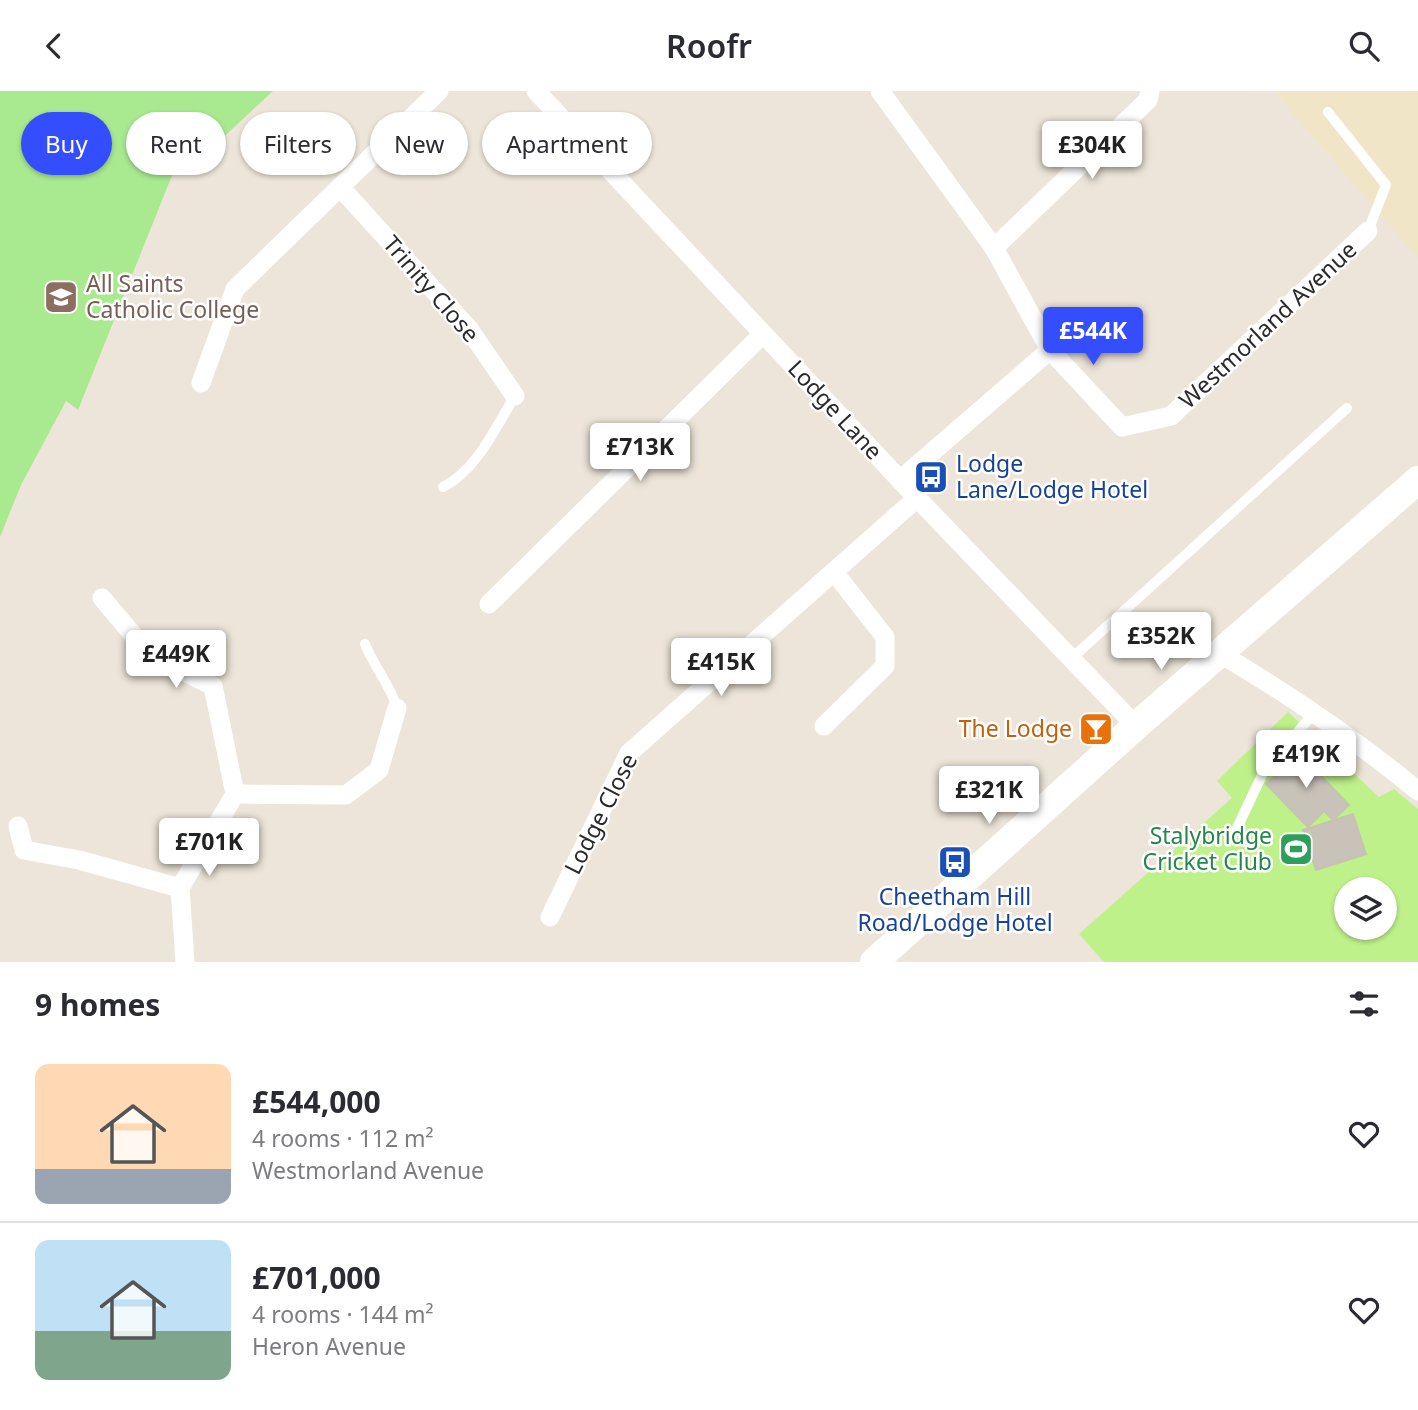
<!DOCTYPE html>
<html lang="en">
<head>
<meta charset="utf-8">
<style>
  :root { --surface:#fff; --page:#f2f2f3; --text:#2b2b33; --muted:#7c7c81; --line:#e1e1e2; --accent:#344dff }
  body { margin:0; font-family:"Noto Sans",sans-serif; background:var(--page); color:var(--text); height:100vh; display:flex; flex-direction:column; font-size:26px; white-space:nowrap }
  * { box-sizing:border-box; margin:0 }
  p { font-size:23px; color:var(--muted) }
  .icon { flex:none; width:38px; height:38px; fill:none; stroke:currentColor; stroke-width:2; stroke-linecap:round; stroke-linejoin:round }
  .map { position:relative; height:871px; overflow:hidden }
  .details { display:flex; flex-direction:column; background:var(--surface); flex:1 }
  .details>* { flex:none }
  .guide { position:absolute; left:21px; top:21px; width:700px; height:63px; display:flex; gap:14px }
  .buttons { position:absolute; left:1334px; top:786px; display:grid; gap:14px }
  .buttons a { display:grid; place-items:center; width:63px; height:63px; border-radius:50%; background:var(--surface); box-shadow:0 2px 5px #0004; font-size:35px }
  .price { position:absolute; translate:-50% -60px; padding:0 16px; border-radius:7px; background:#fff; color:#222; font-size:23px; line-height:46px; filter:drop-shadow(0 2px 4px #0008) }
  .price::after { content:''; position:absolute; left:50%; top:42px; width:21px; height:16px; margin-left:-10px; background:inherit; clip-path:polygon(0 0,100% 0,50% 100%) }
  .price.active { background:var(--accent); color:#fff }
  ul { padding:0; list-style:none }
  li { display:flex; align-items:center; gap:21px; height:175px; padding:0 35px }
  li+li { border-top:2px solid var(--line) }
  li span { display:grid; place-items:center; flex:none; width:196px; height:140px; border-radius:14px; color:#555 }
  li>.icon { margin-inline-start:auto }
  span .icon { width:84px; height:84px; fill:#fffc; stroke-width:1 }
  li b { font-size:30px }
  h2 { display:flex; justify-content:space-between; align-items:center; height:84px; padding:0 35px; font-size:30px }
  .chip { padding:0 24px; border-radius:32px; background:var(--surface); box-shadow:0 2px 5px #0004; font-size:24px; line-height:63px }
  .chip.active { background:var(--accent); color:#fff }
  header { display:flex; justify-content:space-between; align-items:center; height:91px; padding:0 35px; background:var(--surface); font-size:32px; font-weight:600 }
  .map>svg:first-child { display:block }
  .education { fill:#f0e5c7 }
  .green { fill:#a9e990 }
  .pitch { fill:#bff18b; fill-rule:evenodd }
  .building { fill:#c8c2b9; stroke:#c8c2b3; stroke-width:2 }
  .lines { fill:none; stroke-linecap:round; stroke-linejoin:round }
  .lane { stroke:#fff; stroke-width:10 }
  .street { stroke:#fff; stroke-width:19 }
  .secondary { stroke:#fff; stroke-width:28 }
  .labels { text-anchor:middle; stroke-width:5; stroke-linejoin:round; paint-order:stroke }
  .education-label { font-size:23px; fill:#785e54; stroke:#fff; text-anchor:start }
  .street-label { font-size:23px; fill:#292929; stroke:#fff }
  .transit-label { font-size:23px; fill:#164399; stroke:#fff; text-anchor:start }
  .food-label { font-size:23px; fill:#c56008; stroke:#fff; text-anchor:end }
  .leisure-label { font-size:23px; fill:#27864d; stroke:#fff; text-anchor:end }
</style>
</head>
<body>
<header><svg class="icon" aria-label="back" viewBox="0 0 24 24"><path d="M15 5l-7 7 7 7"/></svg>Roofr<svg class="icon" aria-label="search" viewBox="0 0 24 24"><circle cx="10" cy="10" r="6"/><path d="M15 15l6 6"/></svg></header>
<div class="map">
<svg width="1418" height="871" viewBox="0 0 1418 871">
  <rect width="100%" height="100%" fill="#ede5d9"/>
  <!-- education -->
  <path class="education" d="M1277,0H1418V167L1276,3Z"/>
  <!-- green -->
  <path class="green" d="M0,0H273L199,69L183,57L78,319L66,310L21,394L0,446Z"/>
  <!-- pitch -->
  <path class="pitch" d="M1288,621L1379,706L1394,698L1418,718V871H1105L1102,869L1079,843L1232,707L1217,690ZM1346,798H1384V836H1346Z"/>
  <!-- building -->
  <g class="building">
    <path d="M1292,655L1349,714L1333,729L1324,720L1308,736L1266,693L1289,672L1282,665Z"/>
    <path d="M1353,723L1366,763L1316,779L1303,739Z"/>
  </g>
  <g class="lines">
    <!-- lane -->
    <g class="lane">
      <path d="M1328,21L1386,94L1368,140"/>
      <path d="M443,396C477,379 495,337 515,305"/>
      <path d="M365,553C374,576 390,593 397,617"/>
      <path d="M1071,568L1347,317"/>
      <path d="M1235,741L1264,680L1314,622"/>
    </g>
    <!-- street -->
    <g class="street">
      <path d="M536,0L917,407L1136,635"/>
      <path d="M880,0L994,157L1050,259L1122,336L1171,325L1368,140"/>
      <path d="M340,96L469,238L515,305"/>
      <path d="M994,157L1148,9L1150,0"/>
      <path d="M201,292L235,198L439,0"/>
      <path d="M900,389L1050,259"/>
      <path d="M102,507L150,564L213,595L235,703"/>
      <path d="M489,513L763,243"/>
      <path d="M1219,562C1290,604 1355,648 1418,700"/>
      <path d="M824,635L885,575V546L834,481"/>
      <path d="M235,703L346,704L379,679L397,617"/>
      <path d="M18,735L24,759L79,769L180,797"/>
      <path d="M550,826L629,662L917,407"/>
      <path d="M185,871L180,797L235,703"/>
    </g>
    <!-- secondary -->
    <path class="secondary" d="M874,871L1136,635L1418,389"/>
  </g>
  <!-- icons -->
  <defs>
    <g id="school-square" transform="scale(1.75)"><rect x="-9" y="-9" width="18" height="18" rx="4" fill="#8d6e63" stroke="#fff"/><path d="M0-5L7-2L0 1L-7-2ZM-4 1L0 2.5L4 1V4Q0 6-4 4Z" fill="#fff"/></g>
    <g id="bus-square" transform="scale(1.75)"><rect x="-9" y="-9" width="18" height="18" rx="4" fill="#1a4fb4" stroke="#fff"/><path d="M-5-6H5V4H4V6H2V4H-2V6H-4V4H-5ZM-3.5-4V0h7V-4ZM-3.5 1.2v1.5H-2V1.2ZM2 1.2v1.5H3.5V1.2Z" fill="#fff"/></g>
    <g id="bar-square" transform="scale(1.75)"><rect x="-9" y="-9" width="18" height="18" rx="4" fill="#e8710a" stroke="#fff"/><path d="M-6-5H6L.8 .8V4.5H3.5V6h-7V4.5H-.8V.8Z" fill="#fff"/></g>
    <g id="stadium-square" transform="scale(1.75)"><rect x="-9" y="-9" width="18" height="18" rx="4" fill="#2e9e5b" stroke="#fff"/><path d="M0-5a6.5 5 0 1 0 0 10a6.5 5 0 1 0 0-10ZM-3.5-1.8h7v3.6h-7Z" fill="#fff"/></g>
  </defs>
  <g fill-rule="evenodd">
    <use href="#school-square" x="61" y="206"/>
    <use href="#bus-square" x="931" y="386"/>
    <use href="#bar-square" x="1096" y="638"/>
    <use href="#stadium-square" x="1296" y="758"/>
    <use href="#bus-square" x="955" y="771"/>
  </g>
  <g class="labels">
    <!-- education labels -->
    <g class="education-label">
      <text x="86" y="201">All Saints<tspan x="86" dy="26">Catholic College</tspan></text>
    </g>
    <!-- street labels -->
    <g class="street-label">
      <text transform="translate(431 198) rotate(49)" y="8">Trinity Close</text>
      <text transform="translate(1268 234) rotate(-43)" y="8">Westmorland Avenue</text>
      <text transform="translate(835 319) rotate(47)" y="8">Lodge Lane</text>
      <text transform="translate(601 723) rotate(-63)" y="8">Lodge Close</text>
    </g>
    <!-- transit labels -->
    <g class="transit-label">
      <text x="956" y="381">Lodge<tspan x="956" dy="26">Lane/Lodge Hotel</tspan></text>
      <text x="955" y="814" text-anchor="middle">Cheetham Hill<tspan x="955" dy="26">Road/Lodge Hotel</tspan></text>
    </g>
    <!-- food labels -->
    <g class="food-label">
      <text x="1072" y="646">The Lodge</text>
    </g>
    <!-- leisure labels -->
    <g class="leisure-label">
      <text x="1272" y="753">Stalybridge<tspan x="1272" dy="26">Cricket Club</tspan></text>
    </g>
  </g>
</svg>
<div class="buttons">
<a><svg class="icon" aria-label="layers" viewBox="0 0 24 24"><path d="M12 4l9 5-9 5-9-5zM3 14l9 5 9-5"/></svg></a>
</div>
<b class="price" style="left:1092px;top:90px">£304K</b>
<b class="price active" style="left:1093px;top:276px">£544K</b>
<b class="price" style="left:640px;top:392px">£713K</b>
<b class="price" style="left:1161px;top:581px">£352K</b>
<b class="price" style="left:176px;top:599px">£449K</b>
<b class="price" style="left:721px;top:607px">£415K</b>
<b class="price" style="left:1306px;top:699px">£419K</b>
<b class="price" style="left:989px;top:735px">£321K</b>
<b class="price" style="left:209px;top:787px">£701K</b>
<div class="guide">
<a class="chip active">Buy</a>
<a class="chip">Rent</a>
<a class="chip">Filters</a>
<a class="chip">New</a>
<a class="chip">Apartment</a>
</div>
</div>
<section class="details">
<h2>9 homes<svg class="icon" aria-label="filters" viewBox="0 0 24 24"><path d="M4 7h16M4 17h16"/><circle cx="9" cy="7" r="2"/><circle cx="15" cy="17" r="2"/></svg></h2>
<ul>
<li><span style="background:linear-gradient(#ffd9b3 75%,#9aa5b1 0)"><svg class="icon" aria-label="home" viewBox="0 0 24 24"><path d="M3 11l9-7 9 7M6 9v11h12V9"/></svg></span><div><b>£544,000</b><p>4 rooms · 112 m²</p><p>Westmorland Avenue</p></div><svg class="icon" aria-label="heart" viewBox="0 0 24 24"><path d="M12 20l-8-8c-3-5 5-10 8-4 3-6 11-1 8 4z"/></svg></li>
<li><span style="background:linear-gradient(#bfe0f5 65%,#7fa58c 0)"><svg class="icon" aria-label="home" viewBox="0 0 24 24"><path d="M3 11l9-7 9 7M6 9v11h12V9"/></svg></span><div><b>£701,000</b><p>4 rooms · 144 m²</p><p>Heron Avenue</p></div><svg class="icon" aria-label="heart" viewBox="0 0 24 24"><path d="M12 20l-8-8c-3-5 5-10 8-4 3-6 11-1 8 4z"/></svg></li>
</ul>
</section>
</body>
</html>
